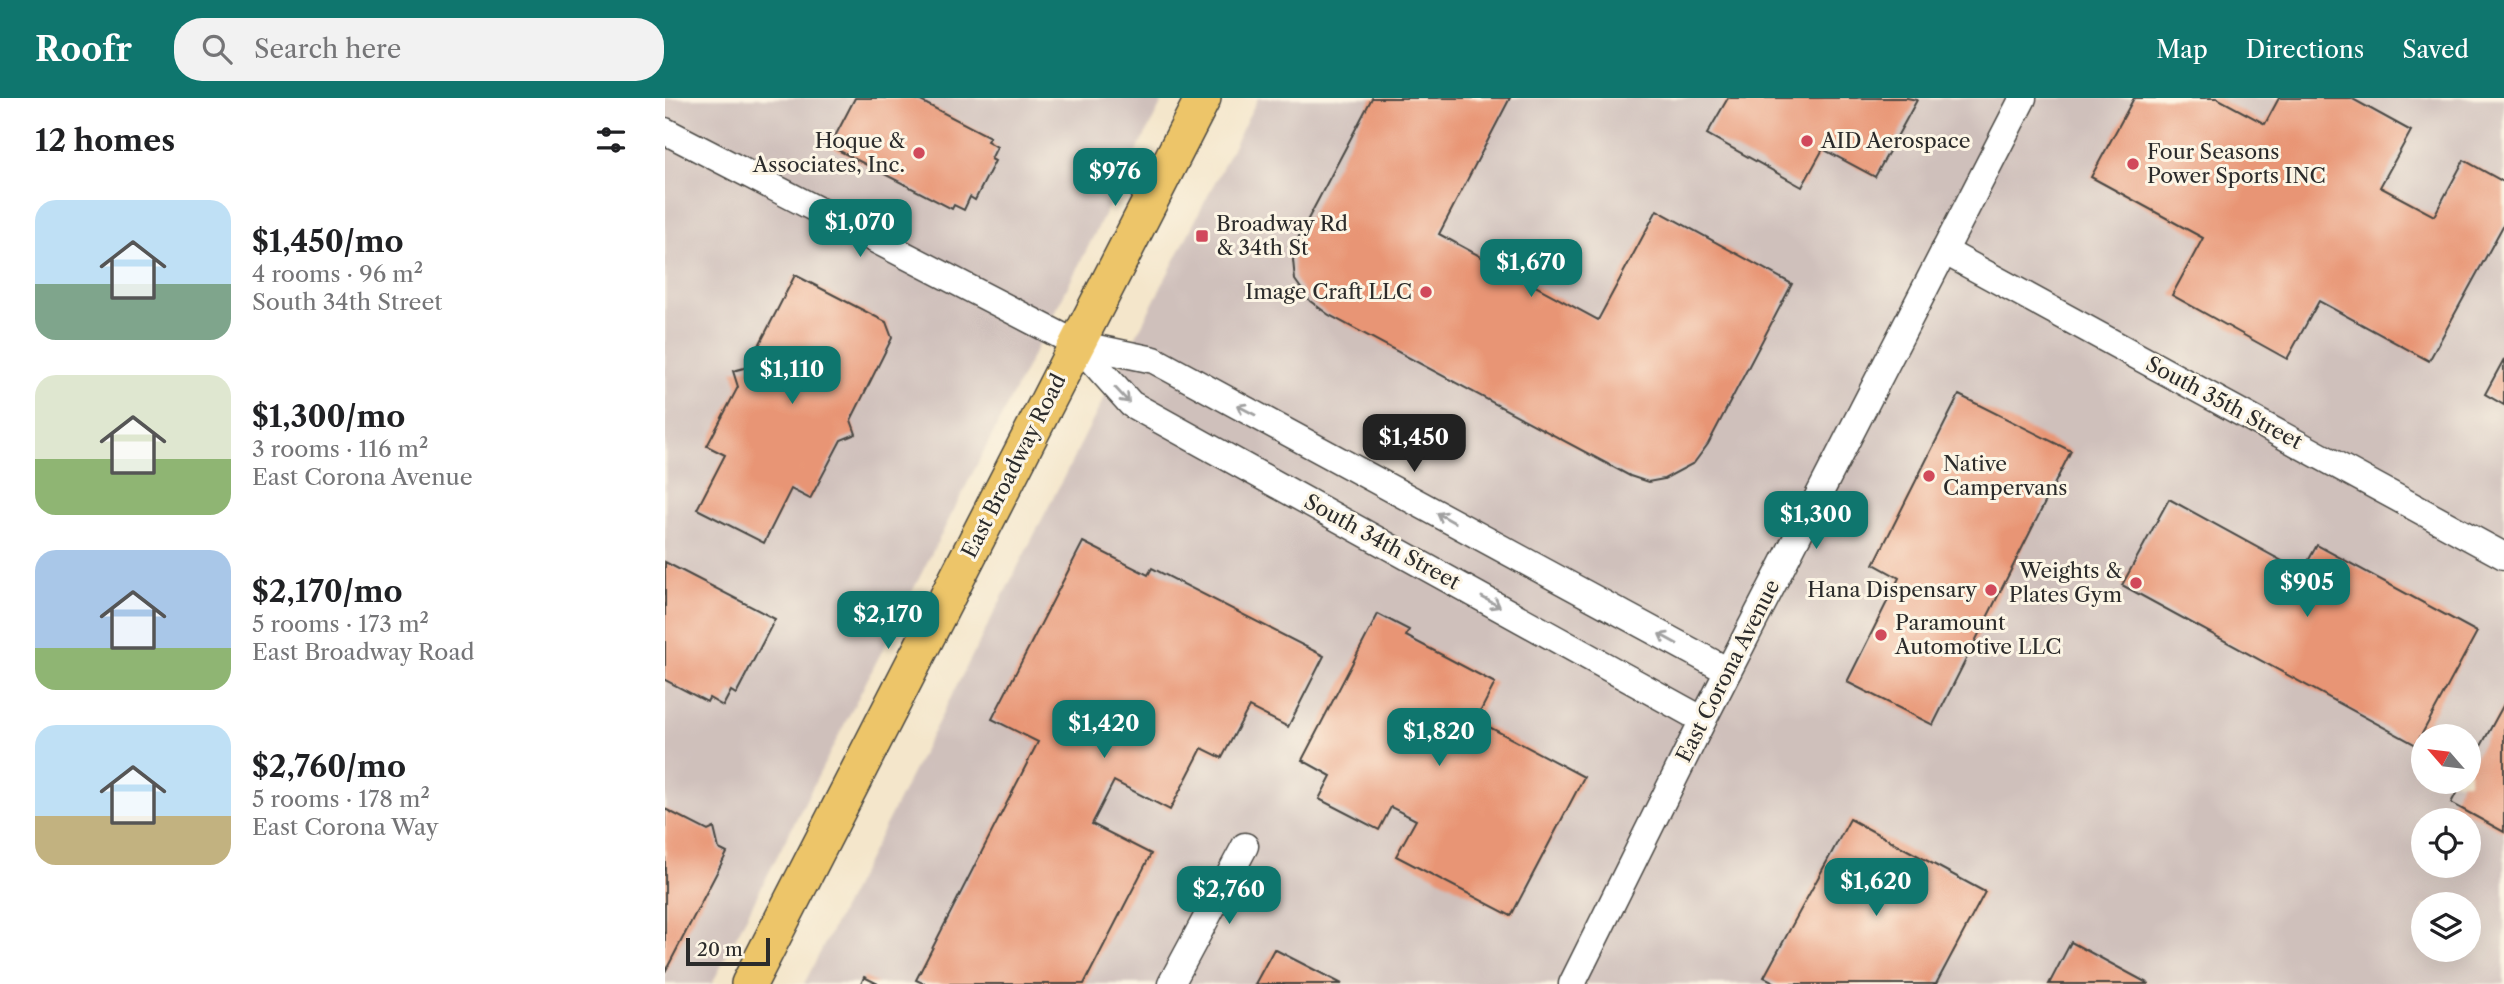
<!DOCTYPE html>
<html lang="en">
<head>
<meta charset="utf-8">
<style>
  :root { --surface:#fff; --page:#f2f2f2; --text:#202124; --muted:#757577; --accent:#0f766e }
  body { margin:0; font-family:"Libre Caslon Text",serif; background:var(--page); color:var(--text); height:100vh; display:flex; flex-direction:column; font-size:26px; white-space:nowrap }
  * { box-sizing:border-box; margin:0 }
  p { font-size:23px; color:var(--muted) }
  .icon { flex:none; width:38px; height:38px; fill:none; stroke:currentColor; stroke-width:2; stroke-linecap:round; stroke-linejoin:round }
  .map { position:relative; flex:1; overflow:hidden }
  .drawer { display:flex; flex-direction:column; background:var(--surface); width:665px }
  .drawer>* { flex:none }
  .needle { width:46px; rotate:298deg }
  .fabs { position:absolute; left:1746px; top:626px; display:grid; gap:14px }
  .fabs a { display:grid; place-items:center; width:70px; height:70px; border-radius:50%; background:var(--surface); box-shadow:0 7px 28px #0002; font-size:35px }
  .scale { position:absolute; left:21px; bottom:18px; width:84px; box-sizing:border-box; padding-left:7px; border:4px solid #2b2b2b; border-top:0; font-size:19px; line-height:24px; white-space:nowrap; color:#2b2b2b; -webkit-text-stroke:5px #fcf5e5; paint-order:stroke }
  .price { position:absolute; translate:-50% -60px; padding:0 16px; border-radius:14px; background:var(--accent); color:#fff; font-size:23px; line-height:46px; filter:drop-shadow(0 2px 4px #0008) }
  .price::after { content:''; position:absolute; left:50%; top:42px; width:21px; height:16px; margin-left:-10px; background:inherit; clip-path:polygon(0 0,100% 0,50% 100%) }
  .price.selected { background:#222; color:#fff }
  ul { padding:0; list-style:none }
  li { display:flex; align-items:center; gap:21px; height:175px; padding:0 35px }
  li span { display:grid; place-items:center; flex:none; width:196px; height:140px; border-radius:21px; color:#555 }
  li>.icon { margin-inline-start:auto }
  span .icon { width:84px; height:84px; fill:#fffc; stroke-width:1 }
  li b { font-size:30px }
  h2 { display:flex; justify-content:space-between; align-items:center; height:84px; padding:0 35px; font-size:30px }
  header { display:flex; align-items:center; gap:42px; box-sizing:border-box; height:98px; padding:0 35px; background:var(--accent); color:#fff }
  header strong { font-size:33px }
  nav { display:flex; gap:38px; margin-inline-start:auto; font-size:24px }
  .search { width:490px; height:63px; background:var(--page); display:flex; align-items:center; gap:18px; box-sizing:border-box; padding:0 24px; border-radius:28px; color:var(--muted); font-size:26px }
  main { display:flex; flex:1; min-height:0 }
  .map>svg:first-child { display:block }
  .industrial { fill:#cfc0bb; fill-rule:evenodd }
  .building { fill:#e89575 }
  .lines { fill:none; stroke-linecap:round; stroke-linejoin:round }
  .minor-casing { stroke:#494743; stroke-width:29 }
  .major-casing { stroke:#494743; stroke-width:38 }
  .minor { stroke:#fff; stroke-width:26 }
  .major { stroke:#edc569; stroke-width:35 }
  .oneway { stroke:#a0a0a0 }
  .poi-dot { fill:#d1495b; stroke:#fcf5e5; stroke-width:2.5 }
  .labels { text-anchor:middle; stroke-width:6; stroke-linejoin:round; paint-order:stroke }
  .poi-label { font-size:21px; fill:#2b2b2b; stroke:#fcf5e5; text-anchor:start }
  .street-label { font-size:21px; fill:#2b2b2b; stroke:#fcf5e5 }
</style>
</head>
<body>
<header>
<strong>Roofr</strong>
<div class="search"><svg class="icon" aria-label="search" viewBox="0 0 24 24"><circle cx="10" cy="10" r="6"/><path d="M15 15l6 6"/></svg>Search here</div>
<nav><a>Map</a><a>Directions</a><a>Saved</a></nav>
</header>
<main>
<section class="drawer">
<h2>12 homes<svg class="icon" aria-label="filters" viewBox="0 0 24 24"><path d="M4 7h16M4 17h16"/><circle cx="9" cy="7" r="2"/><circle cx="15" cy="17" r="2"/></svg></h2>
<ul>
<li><span style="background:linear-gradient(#bfe0f5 60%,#7fa58c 0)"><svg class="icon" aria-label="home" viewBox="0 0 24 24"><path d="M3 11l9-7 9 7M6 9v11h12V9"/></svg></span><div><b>$1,450/mo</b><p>4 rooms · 96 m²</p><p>South 34th Street</p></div></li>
<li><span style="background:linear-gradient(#dfe7d0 60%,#8fb573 0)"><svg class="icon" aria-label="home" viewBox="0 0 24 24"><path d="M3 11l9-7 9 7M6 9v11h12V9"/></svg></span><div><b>$1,300/mo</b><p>3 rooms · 116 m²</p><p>East Corona Avenue</p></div></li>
<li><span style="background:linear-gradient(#a9c7e8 70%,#8fb573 0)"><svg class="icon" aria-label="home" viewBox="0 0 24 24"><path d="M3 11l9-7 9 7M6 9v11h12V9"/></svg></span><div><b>$2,170/mo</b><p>5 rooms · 173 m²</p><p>East Broadway Road</p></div></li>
<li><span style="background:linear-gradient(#bfe0f5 65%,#c2b280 0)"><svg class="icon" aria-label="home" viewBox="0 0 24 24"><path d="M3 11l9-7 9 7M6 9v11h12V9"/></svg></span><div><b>$2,760/mo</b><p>5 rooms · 178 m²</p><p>East Corona Way</p></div></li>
</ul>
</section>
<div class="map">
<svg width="1839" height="886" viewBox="0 0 1839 886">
  <rect width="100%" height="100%" fill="#fcf5e5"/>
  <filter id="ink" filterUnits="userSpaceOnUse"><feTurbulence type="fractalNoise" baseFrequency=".0143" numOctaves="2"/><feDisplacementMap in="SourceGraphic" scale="14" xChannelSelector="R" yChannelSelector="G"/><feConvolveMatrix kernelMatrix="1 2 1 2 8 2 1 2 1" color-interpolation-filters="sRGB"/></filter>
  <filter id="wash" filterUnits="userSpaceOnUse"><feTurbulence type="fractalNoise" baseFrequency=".00686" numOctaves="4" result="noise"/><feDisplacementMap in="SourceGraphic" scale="28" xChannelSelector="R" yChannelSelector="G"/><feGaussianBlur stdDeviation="1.57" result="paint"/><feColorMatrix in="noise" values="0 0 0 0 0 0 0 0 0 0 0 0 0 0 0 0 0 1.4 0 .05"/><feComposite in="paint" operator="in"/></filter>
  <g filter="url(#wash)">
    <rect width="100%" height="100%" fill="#f4e6cb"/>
    <!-- industrial -->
    <g class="industrial">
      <path d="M0,0H499L47,886H0Z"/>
      <path d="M593,0H1839V886H139ZM1759,639H1804V684H1759ZM1759,723H1804V768H1759ZM1759,807H1804V852H1759Z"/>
    </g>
    <g id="blocks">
      <!-- building -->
      <g class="building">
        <path d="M190,0H250L325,39L322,43L332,49L326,61L330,63L310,102L305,99L299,112L289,107L287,111L165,48Z"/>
        <path d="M707,0H845L774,136L933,222L992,112L1127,186L1043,346L1029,365L999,381L983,384L965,378L664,217L645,203L630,182L628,162L634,138Z"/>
        <path d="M1063,0H1242L1252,2L1210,79L1158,51L1137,89L1042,36Z"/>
        <path d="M1469,0H1552L1600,26L1614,0H1686L1746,33L1715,89L1769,118L1799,62L1839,84V126L1764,263L1654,203L1622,261L1507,197L1538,140L1426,79Z"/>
        <path d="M130,177L221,224L227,240L186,322L191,336L176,342L145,401L126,391L99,445L32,411L60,357L42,348L73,289L68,273L83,269Z"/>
        <path d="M1839,261V307L1820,296Z"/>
        <path d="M1294,297L1406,353L1268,627L1182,584L1234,480L1209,466Z"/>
        <path d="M1504,401L1637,474L1652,447L1812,534L1751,647L1457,487Z"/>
        <path d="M418,444L483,477L487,470L659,558L623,629L584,609L557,660L537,650L505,712L449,683L427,726L486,756L419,886H260L251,882L373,644L327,621Z"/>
        <path d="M0,464L110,521L71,596L66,593L58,608L44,600L42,604L0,582Z"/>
        <path d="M713,516L744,532L741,538L830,585L811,622L919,679L846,818L731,758L751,722L726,709L714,732L654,701L666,678L637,662Z"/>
        <path d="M1839,606V734L1786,705L1797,684H1804V670Z"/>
        <path d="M0,711L43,733L49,730L54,751L62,755L0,874Z"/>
        <path d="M1185,721L1320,794L1271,886H1113L1099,879Z"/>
        <path d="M1406,844L1484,886H1384Z"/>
        <path d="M609,851L677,886H590Z"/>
        <path d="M199,879L213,886H196Z"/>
      </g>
    </g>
  </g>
  <g filter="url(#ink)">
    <use href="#blocks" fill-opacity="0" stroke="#494743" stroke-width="2"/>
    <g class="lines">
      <!-- minor casing -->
      <g class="minor-casing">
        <g id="minor">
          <path d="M0,33L412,246L489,262L1063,573"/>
          <path d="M1279,153L1839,458"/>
          <path d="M412,246L466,306L1038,622"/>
          <path d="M506,886L580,748"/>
          <path d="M907,886L1038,622L1358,0"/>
        </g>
      </g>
      <!-- major casing -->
      <g class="major-casing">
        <path id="major" d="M84,886L538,0"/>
      </g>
      <!-- minor -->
      <use href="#minor" class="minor"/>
      <!-- major -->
      <use href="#major" class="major"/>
    </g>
    <!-- one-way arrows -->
    <defs><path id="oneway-shaft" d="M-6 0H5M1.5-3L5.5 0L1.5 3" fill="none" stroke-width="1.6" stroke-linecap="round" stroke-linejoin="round" transform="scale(1.75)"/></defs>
    <g class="oneway">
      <use href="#oneway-shaft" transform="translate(457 297) rotate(47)"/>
      <use href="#oneway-shaft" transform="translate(581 312) rotate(-152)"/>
      <use href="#oneway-shaft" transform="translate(781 420) rotate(-151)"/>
      <use href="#oneway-shaft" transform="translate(826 504) rotate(29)"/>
      <use href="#oneway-shaft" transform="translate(1003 541) rotate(-151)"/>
    </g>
  </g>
  <!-- markers -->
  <g class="poi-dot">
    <circle cx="1142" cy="43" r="7"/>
    <circle cx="254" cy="55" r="7"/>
    <circle cx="1468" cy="66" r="7"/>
    <rect x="530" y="131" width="14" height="14" rx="3.5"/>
    <circle cx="761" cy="194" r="7"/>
    <circle cx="1264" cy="378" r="7"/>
    <circle cx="1471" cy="485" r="7"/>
    <circle cx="1326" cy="492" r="7"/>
    <circle cx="1216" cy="537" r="7"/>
  </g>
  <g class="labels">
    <!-- poi labels -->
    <g class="poi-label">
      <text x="240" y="50" text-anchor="end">Hoque &amp;<tspan x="240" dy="24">Associates, Inc.</tspan></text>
      <text x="1156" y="50">AID Aerospace</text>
      <text x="1482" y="61">Four Seasons<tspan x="1482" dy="24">Power Sports INC</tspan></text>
      <text x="551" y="133">Broadway Rd<tspan x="551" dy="24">&amp; 34th St</tspan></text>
      <text x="747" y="201" text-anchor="end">Image Craft LLC</text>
      <text x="1278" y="373">Native<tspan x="1278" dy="24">Campervans</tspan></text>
      <text x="1457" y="480" text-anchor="end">Weights &amp;<tspan x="1457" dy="24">Plates Gym</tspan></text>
      <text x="1312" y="499" text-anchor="end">Hana Dispensary</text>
      <text x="1230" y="532">Paramount<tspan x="1230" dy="24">Automotive LLC</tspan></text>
    </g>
    <!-- street labels -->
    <g class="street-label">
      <text transform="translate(1559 305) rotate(28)" y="7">South 35th Street</text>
      <text transform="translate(349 368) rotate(-63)" y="7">East Broadway Road</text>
      <text transform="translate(717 444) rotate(29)" y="7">South 34th Street</text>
      <text transform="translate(1063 573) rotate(-63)" y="7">East Corona Avenue</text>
    </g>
  </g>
</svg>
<div class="fabs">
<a><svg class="needle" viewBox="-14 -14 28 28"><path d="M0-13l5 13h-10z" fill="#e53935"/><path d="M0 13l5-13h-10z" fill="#757577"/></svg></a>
<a><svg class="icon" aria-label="locate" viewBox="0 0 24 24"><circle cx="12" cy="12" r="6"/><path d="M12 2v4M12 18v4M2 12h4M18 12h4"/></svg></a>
<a><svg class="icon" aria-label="layers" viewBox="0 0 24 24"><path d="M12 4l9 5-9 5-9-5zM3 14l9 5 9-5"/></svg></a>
</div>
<div class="scale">20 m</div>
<b class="price" style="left:450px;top:110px">$976</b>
<b class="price" style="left:195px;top:161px">$1,070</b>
<b class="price" style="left:866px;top:201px">$1,670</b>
<b class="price" style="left:127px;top:308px">$1,110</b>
<b class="price selected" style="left:749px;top:376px">$1,450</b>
<b class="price" style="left:1151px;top:453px">$1,300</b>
<b class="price" style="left:1642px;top:521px">$905</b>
<b class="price" style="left:223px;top:553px">$2,170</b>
<b class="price" style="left:439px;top:662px">$1,420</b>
<b class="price" style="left:774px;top:670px">$1,820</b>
<b class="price" style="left:1211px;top:820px">$1,620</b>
<b class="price" style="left:564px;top:828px">$2,760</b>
</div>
</main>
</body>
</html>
